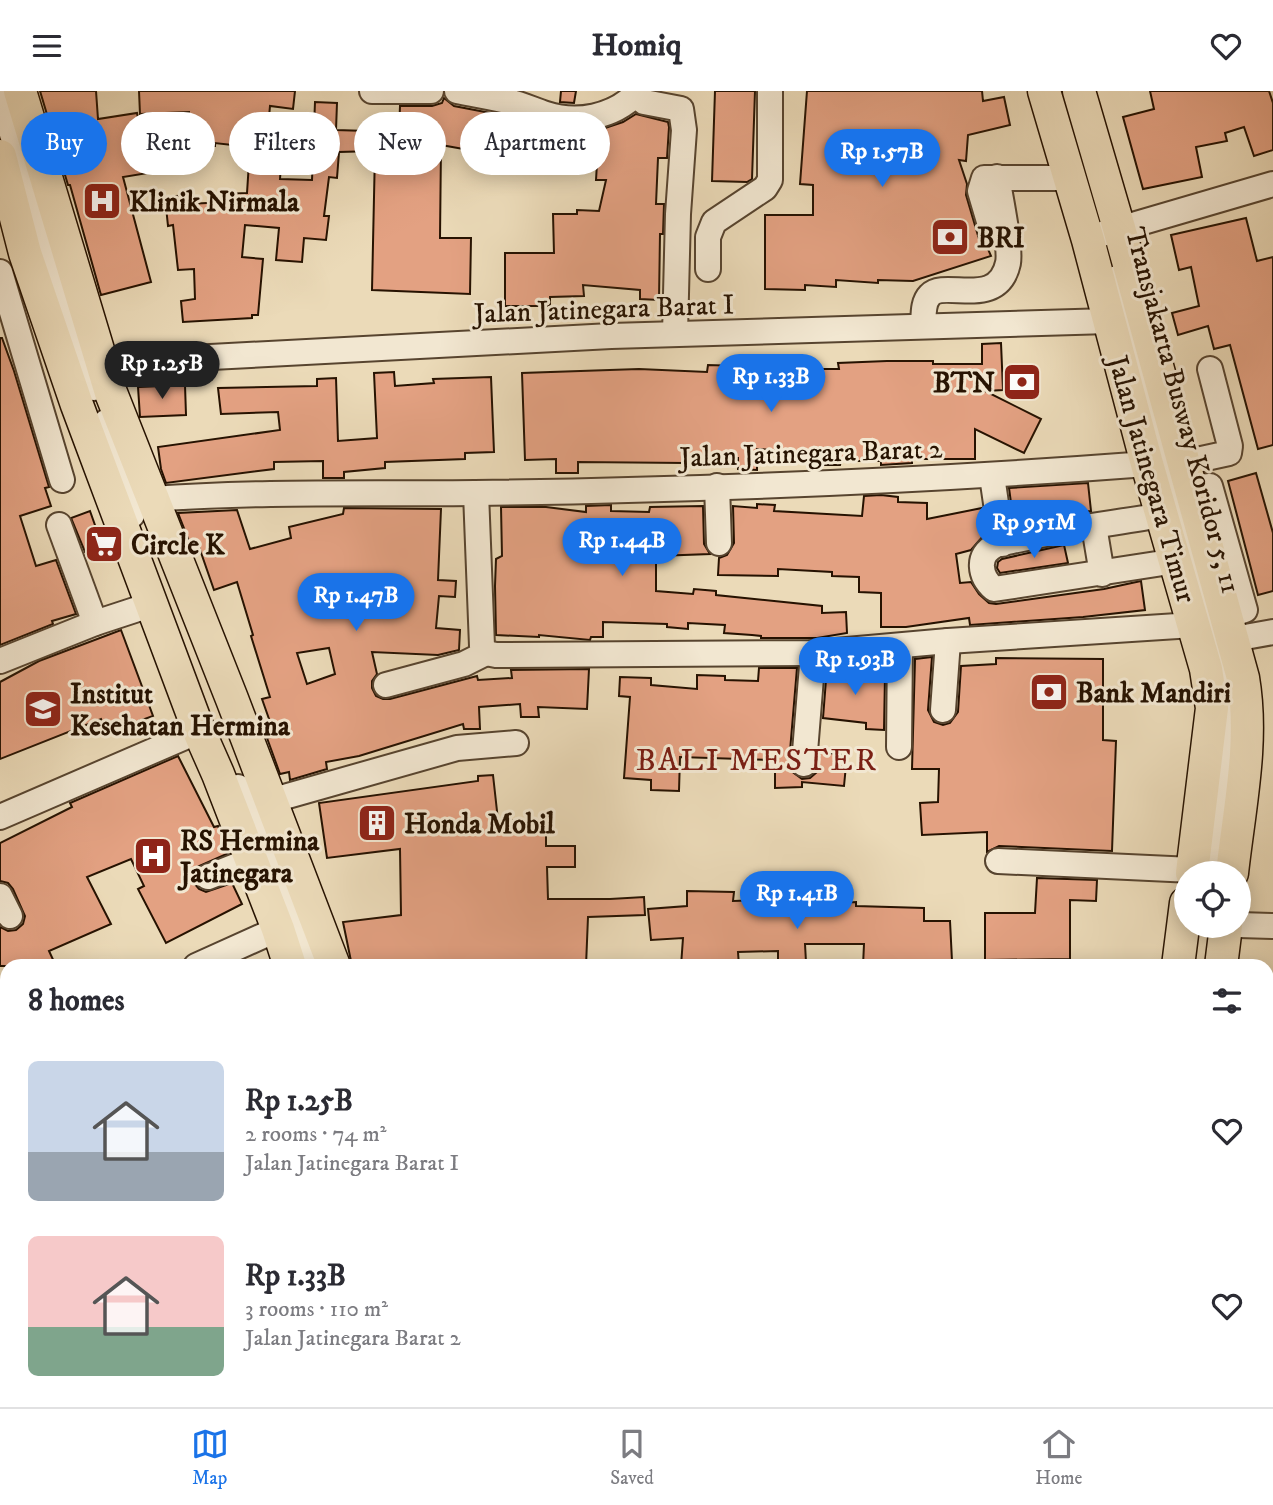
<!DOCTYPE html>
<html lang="en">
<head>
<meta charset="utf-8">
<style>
  :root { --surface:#fff; --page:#f2f2f3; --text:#2b2b33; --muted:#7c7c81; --line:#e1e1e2; --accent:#1a73e8 }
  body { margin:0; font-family:"IM FELL DW Pica",serif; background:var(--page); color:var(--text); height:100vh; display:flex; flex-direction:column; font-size:26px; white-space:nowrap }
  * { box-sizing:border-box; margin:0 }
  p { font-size:23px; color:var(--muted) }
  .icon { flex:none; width:38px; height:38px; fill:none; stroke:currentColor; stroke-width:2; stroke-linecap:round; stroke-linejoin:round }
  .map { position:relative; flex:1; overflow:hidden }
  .side { position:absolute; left:0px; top:868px; width:1274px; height:448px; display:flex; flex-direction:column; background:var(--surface); border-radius:21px 21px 0 0; box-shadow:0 4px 18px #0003 }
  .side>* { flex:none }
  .banner { position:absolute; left:21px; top:21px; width:700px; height:63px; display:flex; gap:14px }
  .fabs { position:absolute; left:1174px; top:770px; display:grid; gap:14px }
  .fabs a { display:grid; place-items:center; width:77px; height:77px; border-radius:50%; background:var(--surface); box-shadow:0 4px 18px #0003; font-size:35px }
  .price { position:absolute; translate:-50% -60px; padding:0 16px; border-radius:24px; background:var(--accent); color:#fff; font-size:23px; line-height:46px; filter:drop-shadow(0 2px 4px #0008) }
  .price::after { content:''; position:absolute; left:50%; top:42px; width:21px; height:16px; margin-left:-10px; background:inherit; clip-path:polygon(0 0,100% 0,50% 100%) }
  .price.selected { background:#222; color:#fff }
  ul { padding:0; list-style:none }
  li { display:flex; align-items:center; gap:21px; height:175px; padding:0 28px }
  li span { display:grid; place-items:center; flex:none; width:196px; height:140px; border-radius:10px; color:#555 }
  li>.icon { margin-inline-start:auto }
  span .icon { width:84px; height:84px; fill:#fffc; stroke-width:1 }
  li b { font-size:30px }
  h2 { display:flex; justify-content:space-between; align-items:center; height:84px; padding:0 28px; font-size:30px }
  .tag { padding:0 24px; border-radius:32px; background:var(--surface); box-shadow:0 4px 18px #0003; font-size:24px; line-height:63px }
  .tag.selected { background:var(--accent); color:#fff }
  header { display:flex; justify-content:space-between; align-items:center; height:91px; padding:0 28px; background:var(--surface); font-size:32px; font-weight:700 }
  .menu { display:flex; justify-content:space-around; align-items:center; height:98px; border-top:2px solid var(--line); background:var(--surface); font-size:19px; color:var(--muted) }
  .menu a { display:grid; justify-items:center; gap:4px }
  .menu .selected { color:var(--accent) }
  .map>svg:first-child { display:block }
  .water { fill:#99bbab; stroke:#6b7767; stroke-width:2 }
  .building { fill:#e3a182; stroke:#261201; stroke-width:2; fill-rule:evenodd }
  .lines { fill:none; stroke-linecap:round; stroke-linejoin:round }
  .minor-casing { stroke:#57442f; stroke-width:28 }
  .major-casing { stroke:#261201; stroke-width:35 }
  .minor { stroke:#f2e7d1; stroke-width:24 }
  .major { stroke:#ebdab8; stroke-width:32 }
  .labels { text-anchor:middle; stroke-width:6; stroke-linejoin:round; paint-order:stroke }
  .poi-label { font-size:28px; font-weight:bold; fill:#261201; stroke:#f2e7d1; text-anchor:start }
  .street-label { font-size:28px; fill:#261201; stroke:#f2e7d1 }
  .quarter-label { font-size:32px; letter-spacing:2px; fill:#7a1f14; stroke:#f2e7d1 }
</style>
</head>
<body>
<header><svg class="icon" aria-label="menu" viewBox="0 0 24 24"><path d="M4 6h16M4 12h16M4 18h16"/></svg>Homiq<svg class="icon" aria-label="heart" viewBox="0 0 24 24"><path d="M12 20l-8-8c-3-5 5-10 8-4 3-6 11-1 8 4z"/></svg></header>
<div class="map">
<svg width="1273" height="1316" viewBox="0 0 1273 1316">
  <rect width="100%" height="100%" fill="#ebdab8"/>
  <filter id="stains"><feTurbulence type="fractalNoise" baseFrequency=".00286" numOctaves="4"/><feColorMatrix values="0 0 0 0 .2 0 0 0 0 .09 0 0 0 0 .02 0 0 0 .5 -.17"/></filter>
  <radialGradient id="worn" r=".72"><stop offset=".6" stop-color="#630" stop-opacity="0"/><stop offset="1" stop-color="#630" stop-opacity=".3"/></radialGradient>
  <!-- water -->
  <path class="water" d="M0,1191L7,1201V1309H96L102,1316H0Z"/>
  <!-- building -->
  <g class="building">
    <path d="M40,0H96L98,28L137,22L148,82L123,86L151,191L101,204L70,94H68Z"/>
    <path d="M139,0H295L293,18L270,15L266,60L282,61L280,88L312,89L315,11L337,12L336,39L399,41L400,15H432L442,12L444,7L454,15L511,26L523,30L522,34L571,42L568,79L553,78L554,67L518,63L516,77L495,73L497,64L441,54L440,147H471L470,203L372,199L375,60L339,61L337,87L329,86L324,125H329L326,149L304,147L302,171L276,169L279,137L245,134L242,166L263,168L258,224H252V227L183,231L181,210L195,208L194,178L178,179L173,134L168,135L165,106L187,104L188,113L226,111V103L247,102L250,56L215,52V55H189V21L140,23Z"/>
    <path d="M561,0H576L574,12L560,11Z"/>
    <path d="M715,0H755L752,88L747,91L712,90Z"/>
    <path d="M807,0H982L983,10L1004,6L1010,34L968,44L966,70L959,69L967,93L966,104L979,148L988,158L991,165L913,190L878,189V192L836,189V196L805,194V199L765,198V124H813V94L800,93Z"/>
    <path d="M1150,0H1269L1273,12V59L1254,65L1244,36L1225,42L1227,50L1196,56L1202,86L1143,98L1123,26L1154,18Z"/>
    <path d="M636,23L668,31L669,36L667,67H658L656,113H664L663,143H660L659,209L640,208V199L583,194L584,205L550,206V215H505V162H554L553,123H577V119L599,120L606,89H596L599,39L623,31Z"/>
    <path d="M1246,127L1257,170L1273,166V354L1258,358L1230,254L1214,258L1208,235L1178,244L1172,222L1199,215L1191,176L1179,179L1171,144Z"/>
    <path d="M0,247H2L14,280L49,396L45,397L51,415L20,425L36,475L56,469L76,523L52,530L53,533L0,554Z"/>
    <path d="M1001,252L1003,299L985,300L1041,328L1024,362L975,338V368H912V372L881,374V370H841L840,374H825L826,368L788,369V360L757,358V379L738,378V367H686V372L578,371V382H556V368L525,369L522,282L639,278L707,281L708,274L740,275V271L756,272V282L795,281V278H839L838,272L887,270H933V273H982V253Z"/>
    <path d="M394,281L395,295L434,292L433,288L491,286L494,361L465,362V368L385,371V377L344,381V387H323V370L274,371V378L166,392L161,378L158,356L280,339L278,321L221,323L218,297L317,295V288L336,287L338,350L377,347L374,282Z"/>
    <path d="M185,294L186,324L140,326L138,296Z"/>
    <path d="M1256,382L1273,442V500L1258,504L1228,390Z"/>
    <path d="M1088,392L1091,420L1059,423V425L1014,434L1009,397Z"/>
    <path d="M881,404L898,406V411L927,412V428L982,417L985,443L971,459L956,463L960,492L971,491L979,503L989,512L996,513L1104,498L1141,490L1145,519L1083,526L970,534L969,527L906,536H881V502L859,501V486L832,485V481L778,478V485L718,484L719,467L727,464L734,452L733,415L757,417V413L775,414L774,420L862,425L864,405Z"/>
    <path d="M611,414V420L649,421L650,416L703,415L704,453L710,463L656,465V500L693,503L694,498L716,500V504L822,515V522L846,521L847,542L817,547H761V545L752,544L724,542L725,534L688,532V538L667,536V533L603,531V546H591L590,549L539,544V546L496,544L495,495L496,468L502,465L501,416H546L586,421V415Z"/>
    <path d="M344,417L441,418L438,489L456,490L455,506L439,505L436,537L460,539L459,559L438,564L372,561L377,583L372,590V597L376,605L383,608H390L477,585L478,589L512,587L511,579L589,578L587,618L538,616L539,626H521L520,613L479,616L480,638H464L463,633L359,665L326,671L327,678L290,689L289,681L280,683L267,647L275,645L262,608L270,606L251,545L253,544L237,491L214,499L198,453L191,455L178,422L237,419L250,458L291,447L289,436L343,423ZM329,557L335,583L307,593L297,562Z"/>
    <path d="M90,420L102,454L85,461L71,427Z"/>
    <path d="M1064,454L1068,472L1000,482L997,477L998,471L1002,468Z"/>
    <path d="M121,539L153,625L106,642L101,628L0,668V591L39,570Z"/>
    <path d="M932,566L928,619L934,631L943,634L950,632L958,621L961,575L996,573V567L1103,568V649L1116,650L1112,760L999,755L987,761V741L922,744L920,712L938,711L939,678H912L915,568Z"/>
    <path d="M838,575L855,577V582L885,584L884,639L866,638V632L823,627L827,576Z"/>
    <path d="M759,577H797L789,672L791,680L802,688L810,687L817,681L820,661L847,664L844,695L802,691V696L775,697V669L680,666L679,700L651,699V689L624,687L630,606L619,605L620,586L651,587V594L697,598V584L725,585V589L758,590Z"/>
    <path d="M178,665L214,736L218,735L229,762L197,776L193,785L194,792L199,798L206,801L232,792L242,813L166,852L138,798L144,795L131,768L87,786L111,833L49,860L56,875H0V836L8,840L16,839L23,833L25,825L13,798L8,792L0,790V752L72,716L70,712Z"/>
    <path d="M493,684L498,729H546V755H575V776H547L548,808H610L644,806L645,824L588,826L586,875H352L343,831L401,824L400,758L327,767L319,712L478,690V685Z"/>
    <path d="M1037,787L1097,789L1096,810L1070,809V868L985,869V822H1035Z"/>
    <path d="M687,800L734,801L733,810L767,809V816L856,811V815L924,817V830H950L952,870L923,869L922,875H863L864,853H805L806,871H778V860L738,861L739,875H681L683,847L651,849L648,818L687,815Z"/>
  </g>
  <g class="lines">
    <!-- minor casing -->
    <g class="minor-casing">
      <g id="minor">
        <path d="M372,0H431"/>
        <path d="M457,0C476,4 496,7 515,12C526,15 536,20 546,23C577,33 613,26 636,3L644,11L681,18L684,39L678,123L675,243"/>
        <path d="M0,4L60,199L94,297"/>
        <path d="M1102,143L1273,93"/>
        <path d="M993,144L980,100L984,87H1069"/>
        <path d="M708,178V146L714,131L765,97L770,89V0"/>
        <path d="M0,181L62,389"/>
        <path d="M1117,187L1226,585L1229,630L1215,782"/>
        <path d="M923,235C924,226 922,212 930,204C945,188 998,219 1008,172C1011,157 1000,104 997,86"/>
        <path d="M103,276L192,267L611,245L1109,230"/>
        <path d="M106,331L117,359L127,410L132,424"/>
        <path d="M1183,372L1229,362L1230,355L1210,278"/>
        <path d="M992,385L1002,453"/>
        <path d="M717,395L719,452"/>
        <path d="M476,402L482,555L486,562"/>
        <path d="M1191,403L1201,396L1210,395L1245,519L1225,526"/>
        <path d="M152,408C260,400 367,403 475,402C699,399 924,390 1147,373"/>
        <path d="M1162,424C1116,432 1068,437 1022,448C1014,450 1003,451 996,454C975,464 980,486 994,498L1176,470"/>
        <path d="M59,434L95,532"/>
        <path d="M1094,435L1102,483"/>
        <path d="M1234,548L1273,541"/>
        <path d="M486,562L496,564L813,562L948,550L1193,534"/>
        <path d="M0,570L95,532L153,513"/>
        <path d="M386,594L464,573L486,562"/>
        <path d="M943,619L948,550"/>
        <path d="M899,656L900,555"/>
        <path d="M804,673L813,562"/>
        <path d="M238,696L287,804L316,875"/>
        <path d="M270,710L457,657L516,652"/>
        <path d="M0,726L199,640"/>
        <path d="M998,770L1192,779"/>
        <path d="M208,786L251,769"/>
        <path d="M0,805L10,825"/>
        <path d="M1239,834L1273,835"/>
        <path d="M196,875L278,838"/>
        <path d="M1267,901H1273"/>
        <path d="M1267,1046H1273"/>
        <path d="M1267,1111H1273"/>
        <path d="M1267,1151H1273"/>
        <path d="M0,1155L7,1165"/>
        <path d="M1267,1186L1273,1187"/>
        <path d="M1267,1271H1273"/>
        <path d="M109,1309L114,1316"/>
        <path d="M777,1309V1316"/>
        <path d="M1105,1316L1142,1313"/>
        <path d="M1165,1316V1309"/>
      </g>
    </g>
    <!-- major casing -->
    <g class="major-casing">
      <g id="major">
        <path d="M20,0L111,302L232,608L334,875"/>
        <path d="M1044,0L1088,149L1147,373L1206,578L1212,617L1192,782"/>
        <path d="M1079,0L1119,137L1243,587C1254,651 1239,718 1232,782"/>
        <path d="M0,65L25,162L77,314L199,640L218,683L278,838L290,875"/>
        <path d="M1178,875L1186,812"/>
        <path d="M1221,875L1226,835"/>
        <path d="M396,1309L397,1316"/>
        <path d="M435,1309L436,1316"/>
        <path d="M1142,1316L1143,1309"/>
        <path d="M1181,1316L1182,1309"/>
      </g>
    </g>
    <!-- minor -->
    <use href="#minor" class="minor"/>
    <!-- major -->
    <use href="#major" class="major"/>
  </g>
  <!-- icons -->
  <defs>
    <g id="hospital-square" transform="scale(2.0125)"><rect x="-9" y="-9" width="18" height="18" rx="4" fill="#8f2418" stroke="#f2e7d1"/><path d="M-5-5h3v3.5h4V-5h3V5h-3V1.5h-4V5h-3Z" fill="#fff"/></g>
    <g id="bank-square" transform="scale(2.0125)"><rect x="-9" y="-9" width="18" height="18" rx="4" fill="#8f2418" stroke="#f2e7d1"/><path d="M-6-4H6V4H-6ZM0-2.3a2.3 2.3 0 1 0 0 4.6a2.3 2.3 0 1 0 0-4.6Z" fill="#fff"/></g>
    <g id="supermarket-square" transform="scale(2.0125)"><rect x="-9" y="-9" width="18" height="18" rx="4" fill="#8f2418" stroke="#f2e7d1"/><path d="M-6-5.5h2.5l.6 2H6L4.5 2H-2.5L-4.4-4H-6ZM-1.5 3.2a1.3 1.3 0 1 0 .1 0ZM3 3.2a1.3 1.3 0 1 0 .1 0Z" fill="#fff"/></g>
    <g id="university-square" transform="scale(2.0125)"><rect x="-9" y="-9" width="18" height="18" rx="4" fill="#8f2418" stroke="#f2e7d1"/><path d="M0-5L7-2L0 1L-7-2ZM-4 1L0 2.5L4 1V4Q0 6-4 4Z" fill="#fff"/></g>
    <g id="building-square" transform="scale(2.0125)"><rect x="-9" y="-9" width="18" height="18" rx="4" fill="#8f2418" stroke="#f2e7d1"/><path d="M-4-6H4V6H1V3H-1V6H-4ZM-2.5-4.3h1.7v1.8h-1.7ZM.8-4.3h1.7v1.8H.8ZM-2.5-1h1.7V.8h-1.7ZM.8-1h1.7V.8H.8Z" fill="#fff"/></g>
  </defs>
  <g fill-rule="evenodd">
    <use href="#hospital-square" x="102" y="110"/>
    <use href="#bank-square" x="950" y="146"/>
    <use href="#bank-square" x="1022" y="291"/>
    <use href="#supermarket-square" x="104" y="453"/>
    <use href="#bank-square" x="1049" y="601"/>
    <use href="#university-square" x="43" y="618"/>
    <use href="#building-square" x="377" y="732"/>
    <use href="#hospital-square" x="153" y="765"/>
  </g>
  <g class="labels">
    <!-- poi labels -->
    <g class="poi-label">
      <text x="129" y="120">Klinik Nirmala</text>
      <text x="977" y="156">BRI</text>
      <text x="995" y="301" text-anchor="end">BTN</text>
      <text x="131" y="463">Circle K</text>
      <text x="1076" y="611">Bank Mandiri</text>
      <text x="70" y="612">Institut<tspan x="70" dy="32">Kesehatan Hermina</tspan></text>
      <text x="404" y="742">Honda Mobil</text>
      <text x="180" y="759">RS Hermina<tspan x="180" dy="32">Jatinegara</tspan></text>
    </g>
    <!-- street labels -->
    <g class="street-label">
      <text transform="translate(604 217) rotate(-2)" y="10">Jalan Jatinegara Barat I</text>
      <text transform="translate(1184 319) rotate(75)" y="10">Transjakarta Busway Koridor 5, 11</text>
      <text transform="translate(811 361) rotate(-2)" y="10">Jalan Jatinegara Barat 2</text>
      <text transform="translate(1153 388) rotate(74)" y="10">Jalan Jatinegara Timur</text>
    </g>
    <!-- quarter labels -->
    <g class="quarter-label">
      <text x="757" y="679">BALI MESTER</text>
    </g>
  </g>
  <rect width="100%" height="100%" filter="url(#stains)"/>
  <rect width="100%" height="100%" fill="url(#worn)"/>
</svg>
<div class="fabs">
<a><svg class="icon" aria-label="locate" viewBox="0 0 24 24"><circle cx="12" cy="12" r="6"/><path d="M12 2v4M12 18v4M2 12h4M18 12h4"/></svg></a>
</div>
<b class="price" style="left:882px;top:98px">Rp 1.57B</b>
<b class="price selected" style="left:162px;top:310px">Rp 1.25B</b>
<b class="price" style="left:771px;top:323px">Rp 1.33B</b>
<b class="price" style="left:1034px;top:469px">Rp 951M</b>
<b class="price" style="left:622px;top:487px">Rp 1.44B</b>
<b class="price" style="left:356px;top:542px">Rp 1.47B</b>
<b class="price" style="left:855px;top:606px">Rp 1.93B</b>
<b class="price" style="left:797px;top:840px">Rp 1.41B</b>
<div class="banner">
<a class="tag selected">Buy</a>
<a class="tag">Rent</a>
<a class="tag">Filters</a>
<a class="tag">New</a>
<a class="tag">Apartment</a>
</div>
<section class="side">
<h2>8 homes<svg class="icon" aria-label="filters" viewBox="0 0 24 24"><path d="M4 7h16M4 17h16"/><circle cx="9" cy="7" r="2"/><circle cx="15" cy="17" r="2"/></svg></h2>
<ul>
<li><span style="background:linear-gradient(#c9d6e8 65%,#9aa5b1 0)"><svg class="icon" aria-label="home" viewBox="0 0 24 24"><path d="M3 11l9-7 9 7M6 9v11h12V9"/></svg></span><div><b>Rp 1.25B</b><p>2 rooms · 74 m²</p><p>Jalan Jatinegara Barat I</p></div><svg class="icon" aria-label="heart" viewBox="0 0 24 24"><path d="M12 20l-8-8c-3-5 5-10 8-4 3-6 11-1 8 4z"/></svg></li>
<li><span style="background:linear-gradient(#f6c9c9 65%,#7fa58c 0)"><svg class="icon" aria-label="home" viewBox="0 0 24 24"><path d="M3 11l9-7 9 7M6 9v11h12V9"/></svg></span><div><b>Rp 1.33B</b><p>3 rooms · 110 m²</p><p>Jalan Jatinegara Barat 2</p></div><svg class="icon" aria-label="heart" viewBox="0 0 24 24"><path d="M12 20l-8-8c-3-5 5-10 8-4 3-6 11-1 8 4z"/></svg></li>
</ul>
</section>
</div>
<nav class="menu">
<a class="selected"><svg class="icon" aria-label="map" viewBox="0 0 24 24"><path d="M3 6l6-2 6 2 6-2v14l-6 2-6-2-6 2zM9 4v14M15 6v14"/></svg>Map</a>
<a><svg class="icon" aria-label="saved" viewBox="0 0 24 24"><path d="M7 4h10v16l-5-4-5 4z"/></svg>Saved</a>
<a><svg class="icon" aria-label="home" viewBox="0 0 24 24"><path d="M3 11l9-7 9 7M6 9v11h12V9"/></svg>Home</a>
</nav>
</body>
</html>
